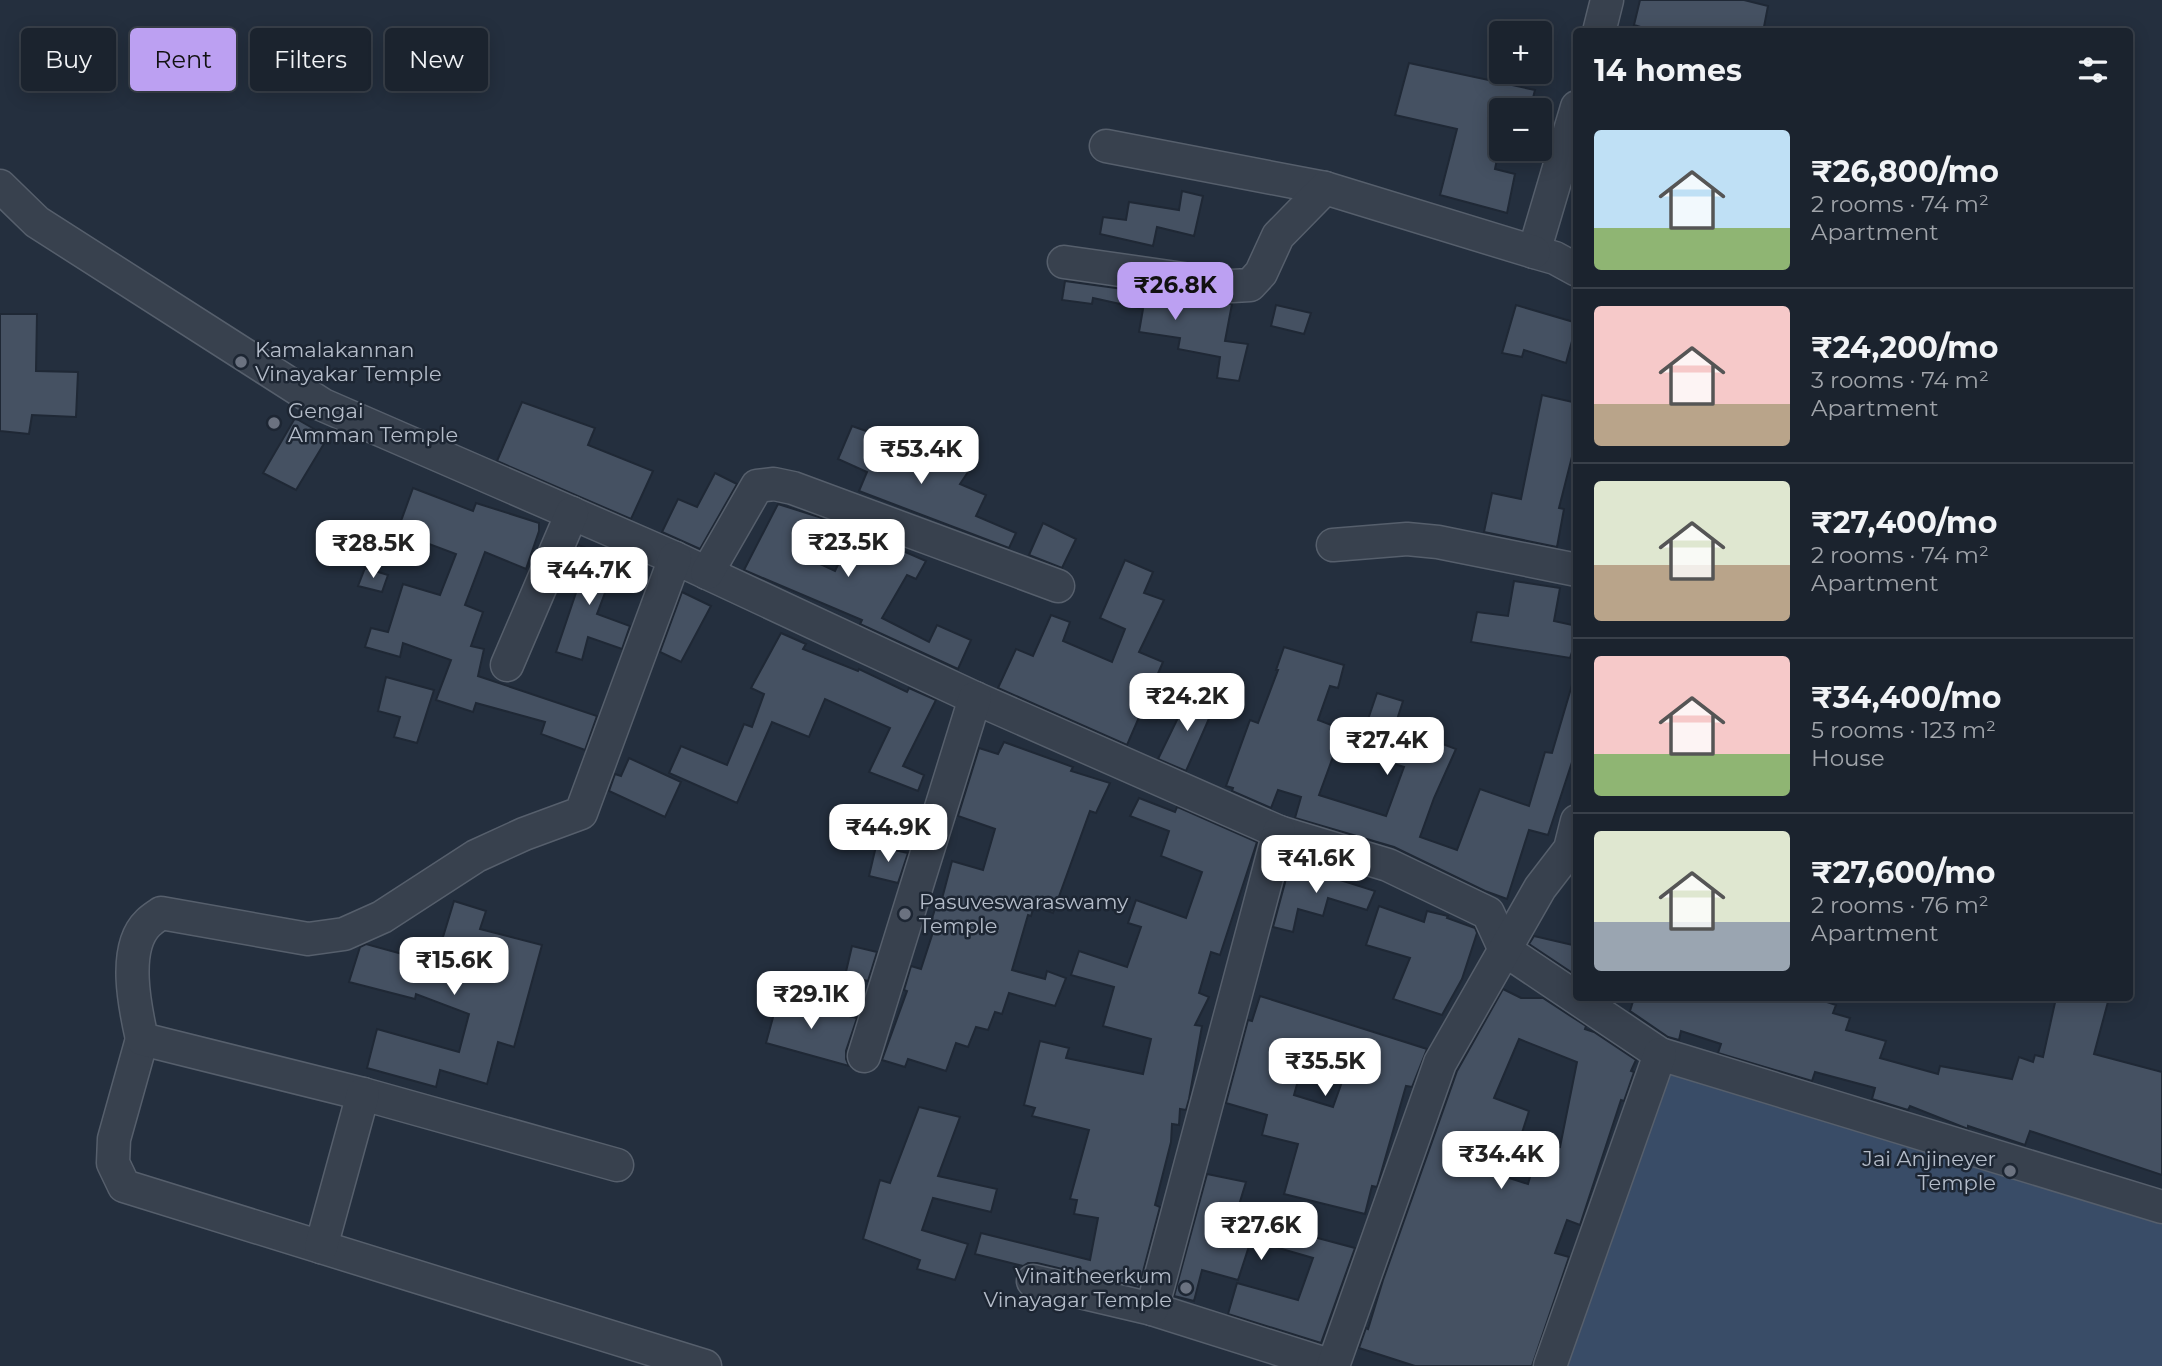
<!DOCTYPE html>
<html lang="en">
<head>
<meta charset="utf-8">
<style>
  :root { --surface:#1b232e; --page:#282f3a; --text:#f1f3f6; --muted:#a0a4aa; --line:#39404a; --accent:#bca0f2 }
  body { margin:0; font-family:Montserrat,sans-serif; background:var(--page); color:var(--text); height:100vh; display:flex; flex-direction:column; font-size:26px; white-space:nowrap }
  * { box-sizing:border-box; margin:0 }
  p { font-size:23px; color:var(--muted) }
  .icon { flex:none; width:38px; height:38px; fill:none; stroke:currentColor; stroke-width:2; stroke-linecap:round; stroke-linejoin:round }
  .map { position:relative; flex:1; overflow:hidden }
  .panel { position:absolute; left:1573px; top:28px; width:560px; height:973px; display:flex; flex-direction:column; background:var(--surface); border-radius:7px; box-shadow:0 4px 18px #0003,0 0 0 2px var(--line) }
  .panel>* { flex:none }
  .hud { position:absolute; left:21px; top:28px; width:665px; height:63px; display:flex; gap:14px }
  .buttons { position:absolute; left:1489px; top:21px; display:grid; gap:14px }
  .buttons a { display:grid; place-items:center; width:63px; height:63px; border-radius:7px; background:var(--surface); box-shadow:0 4px 18px #0003,0 0 0 2px var(--line); font-size:35px }
  .price { position:absolute; translate:-50% -60px; padding:0 16px; border-radius:14px; background:#fff; color:#222; font-size:23px; line-height:46px; filter:drop-shadow(0 2px 4px #0008) }
  .price::after { content:''; position:absolute; left:50%; top:42px; width:21px; height:16px; margin-left:-10px; background:inherit; clip-path:polygon(0 0,100% 0,50% 100%) }
  .price.active { background:var(--accent); color:#111 }
  ul { padding:0; list-style:none }
  li { display:flex; align-items:center; gap:21px; height:175px; padding:0 21px }
  li+li { border-top:2px solid var(--line) }
  li span { display:grid; place-items:center; flex:none; width:196px; height:140px; border-radius:7px; color:#555 }
  li>.icon { margin-inline-start:auto }
  span .icon { width:84px; height:84px; fill:#fffc; stroke-width:1 }
  li b { font-size:30px }
  h2 { display:flex; justify-content:space-between; align-items:center; height:84px; padding:0 21px; font-size:30px }
  .tag { padding:0 24px; border-radius:7px; background:var(--surface); box-shadow:0 4px 18px #0003,0 0 0 2px var(--line); font-size:24px; line-height:63px }
  .tag.active { background:var(--accent); color:#111 }
  .map>svg:first-child { display:block }
  .water { fill:#394c67 }
  .building { fill:#455162; stroke:#1f2835; stroke-width:2; fill-rule:evenodd }
  .lines { fill:none; stroke-linecap:round; stroke-linejoin:round }
  .minor-casing { stroke:#565f6c; stroke-width:35 }
  .minor { stroke:#38414e; stroke-width:32 }
  .worship-dot { fill:#6b7280; stroke:#1d2633; stroke-width:2.5 }
  .labels { text-anchor:middle; stroke-width:5; stroke-linejoin:round; paint-order:stroke }
  .poi-label { font-size:21px; fill:#b4bcc9; stroke:#1d2633; text-anchor:start }
</style>
</head>
<body>
<div class="map">
<svg width="2162" height="1366" viewBox="0 0 2162 1366">
  <rect width="100%" height="100%" fill="#242f3e"/>
  <!-- water -->
  <path class="water" d="M1646,1045L2162,1215V1366H1539Z"/>
  <!-- building -->
  <g class="building">
    <path d="M1640,0H1744L1768,6L1763,32H1657L1634,25Z"/>
    <path d="M1409,63L1535,90L1530,110H1502V134L1495,169L1515,174L1507,213L1440,195L1457,129L1395,115Z"/>
    <path d="M1182,191L1203,196L1194,236L1157,227L1153,246L1100,234L1103,217L1126,220L1129,202L1179,210Z"/>
    <path d="M1065,281L1232,304L1225,341L1248,344L1239,381L1217,378L1220,357L1178,349L1180,338L1139,332L1143,309L1093,298L1092,304L1062,300Z"/>
    <path d="M1276,305L1311,313L1304,334L1271,326Z"/>
    <path d="M1516,305L1577,323L1566,363L1524,350L1522,357L1502,353Z"/>
    <path d="M0,314H37L36,371L78,372L76,417L32,415L29,434L0,431Z"/>
    <path d="M1542,395L1577,403V437L1559,508L1564,509L1557,547L1484,532L1492,493L1521,499Z"/>
    <path d="M522,402L595,428L588,445L653,471L631,519L497,461Z"/>
    <path d="M295,418L328,437L296,490L263,473Z"/>
    <path d="M852,426L869,432L868,436L934,464L940,453L970,469L960,484L986,495L976,516L1016,533L1009,548L859,491L867,472L838,459Z"/>
    <path d="M715,473L737,484L700,549L662,532L678,499L697,507Z"/>
    <path d="M413,488L473,511L476,503L539,523V531L526,569L485,552L465,605L483,612L471,646L484,649L478,676L597,716L585,750L541,734L545,722L476,703L473,712L436,700L451,660L403,643L400,657L365,647L371,628L388,632L403,584L440,595L456,554L397,532Z"/>
    <path d="M778,504L822,518L803,556L835,571L855,530L926,561L916,579L907,575L882,618L929,642L937,625L971,640L958,669L860,624L862,620L744,570Z"/>
    <path d="M1043,523L1076,539L1062,568L1029,555Z"/>
    <path d="M578,545L613,558L601,582L608,585L597,614L630,626L622,649L588,637L582,660L556,652L581,578L566,573Z"/>
    <path d="M1125,560L1153,572L1144,593L1164,600L1139,652L1163,662L1127,745L998,688L1016,649L1033,656L1051,615L1070,622L1063,641L1112,662L1125,629L1100,618Z"/>
    <path d="M365,568L388,575L382,592L358,586Z"/>
    <path d="M1514,581L1560,588L1554,621L1577,626V637L1570,658L1471,642L1477,612L1508,616Z"/>
    <path d="M682,592L711,606L681,662L660,652Z"/>
    <path d="M781,633L806,644L803,649L858,671L859,669L907,692L909,688L936,700L903,766L924,775L918,791L869,772L890,728L825,699L809,737L772,722L737,803L669,773L681,746L727,765L744,724L752,727L764,694L751,688Z"/>
    <path d="M1284,647L1344,665L1338,688L1330,686L1318,720L1362,737L1377,693L1403,701L1395,726L1456,749L1434,798L1420,837L1457,850L1480,789L1529,806L1545,752L1552,753L1572,685L1577,686V747L1548,835L1529,830L1507,899L1485,891L1394,847L1295,818L1301,797L1278,790L1271,808L1232,791L1233,788L1226,786L1250,720L1258,723L1278,670H1276ZM1337,746L1404,767L1386,816L1319,795Z"/>
    <path d="M386,677L434,690L417,743L394,737L400,717L378,711Z"/>
    <path d="M1189,695L1215,705L1186,771L1158,759Z"/>
    <path d="M1004,742L1073,767L1071,771L1110,783L1096,813L1090,811L1053,913L1034,906L1031,916L1028,915L1012,970L1045,979L1047,971L1066,978L1055,1006L1009,993L1002,1014L995,1012L988,1030L976,1027L968,1047L956,1043L946,1071L908,1059L905,1067L882,1060L907,991L904,990L911,966L921,969L934,929L929,928L935,909L939,910L952,861L983,870L995,829L958,816L979,748L998,754Z"/>
    <path d="M629,758L681,782L665,817L609,791L615,774L621,776Z"/>
    <path d="M1139,798L1175,812L1177,807L1180,808L1257,842L1220,955L1211,952L1199,993L1209,997L1195,1025L1202,1026L1189,1099L1186,1110L1180,1109L1179,1125L1172,1124L1171,1142L1155,1205L1160,1207L1139,1287L1037,1263H1028L1023,1266L975,1254L981,1233L1090,1260L1098,1218L1074,1214L1077,1200L1070,1199L1089,1130L1032,1116L1035,1108L1024,1105L1040,1041L1069,1048L1066,1058L1143,1074L1151,1039L1103,1026L1114,987L1071,975L1079,951L1127,967L1141,927L1128,923L1136,900L1186,918L1202,872L1161,856L1169,831L1130,816Z"/>
    <path d="M876,846L908,853L898,883L869,876Z"/>
    <path d="M1290,864L1335,875L1334,878L1375,891L1367,910L1328,898L1323,916L1298,909L1293,932L1273,927Z"/>
    <path d="M454,901L486,911L480,929L542,945L514,1047L498,1042L487,1084L440,1070L436,1087L367,1068L377,1029L459,1052L469,1014L416,994L415,999L349,982L360,947L366,944L435,963Z"/>
    <path d="M1379,906L1424,922L1427,911L1448,916L1447,918L1475,928L1477,933L1462,979L1442,1015L1393,999L1410,958L1366,945Z"/>
    <path d="M1534,936L1577,946V976L1529,944Z"/>
    <path d="M852,946L877,952L868,981L845,976Z"/>
    <path d="M1503,989L1521,998H1543L1586,1026L1585,1029L1594,1032L1636,1060L1631,1071L1634,1072L1624,1101L1621,1100L1580,1225L1567,1220L1555,1253L1569,1257L1532,1366H1415L1359,1348L1366,1328L1368,1329L1383,1280L1457,1071ZM1519,1039L1577,1062L1560,1147L1540,1142L1528,1184L1494,1173L1506,1137L1520,1139L1529,1111L1494,1098Z"/>
    <path d="M1260,996L1427,1049L1412,1087L1406,1086L1377,1187L1372,1186L1365,1214L1284,1194L1298,1144L1262,1135L1267,1115L1226,1103L1248,1020L1252,1021ZM1305,1055L1347,1068L1333,1107L1294,1095Z"/>
    <path d="M1634,998H1815L1836,1005L1833,1013L1850,1018L1846,1030L1886,1041L1880,1058L1938,1074L1940,1066L2012,1079L2019,1057L2033,1062L2035,1055L2043,1057L2056,998H2109L2094,1054L2162,1072V1175L2030,1131L2025,1145L1968,1126V1129L1910,1106L1908,1110L1872,1099L1875,1088L1815,1072L1812,1081L1718,1053L1721,1044L1681,1031L1679,1040L1668,1037L1630,1011Z"/>
    <path d="M778,999L857,1018L846,1051V1059L849,1066L766,1043Z"/>
    <path d="M919,1107L960,1117L938,1176L997,1189L991,1212L933,1198L922,1230L968,1244L955,1280L917,1269L920,1260L863,1239L880,1180L890,1183Z"/>
    <path d="M1207,1174L1246,1182L1239,1205L1269,1211L1265,1224L1355,1248L1321,1343L1228,1314L1237,1283L1298,1300L1313,1258L1251,1240L1238,1280L1202,1270L1194,1301L1174,1296Z"/>
  </g>
  <g class="lines">
    <!-- minor casing -->
    <g class="minor-casing">
      <g id="minor">
        <path d="M1599,32L1607,0"/>
        <path d="M1577,107L1534,252L1555,258L1577,270"/>
        <path d="M1106,146L1325,188"/>
        <path d="M0,186L37,222L323,405L675,558L975,698L1279,832L1388,865L1488,913L1505,950L1660,1054L2162,1207"/>
        <path d="M1064,262L1232,286L1250,285L1261,273L1278,236L1325,188L1534,252"/>
        <path d="M1333,545L1407,539L1438,542L1577,570"/>
        <path d="M707,573L757,486L774,484L793,488L1058,586"/>
        <path d="M507,665L572,513"/>
        <path d="M142,1039L114,1139L113,1163L124,1186L705,1366"/>
        <path d="M864,1056L975,698"/>
        <path d="M617,1165L363,1094L142,1039C135,1008 122,948 148,923C152,919 157,916 161,913L308,939L344,934L382,917L476,856L524,834L581,813L675,558"/>
        <path d="M321,1247L363,1094"/>
        <path d="M1033,1281L1152,1309L1332,1366"/>
        <path d="M1152,1309L1279,832"/>
        <path d="M1333,1366L1440,1063L1540,888L1570,849L1577,821"/>
        <path d="M1550,1366L1660,1054"/>
      </g>
    </g>
    <!-- minor -->
    <use href="#minor" class="minor"/>
  </g>
  <!-- markers -->
  <g class="worship-dot">
    <circle cx="241" cy="362" r="7"/>
    <circle cx="274" cy="423" r="7"/>
    <circle cx="905" cy="914" r="7"/>
    <circle cx="2010" cy="1171" r="7"/>
    <circle cx="1186" cy="1288" r="7"/>
  </g>
  <g class="labels">
    <!-- poi labels -->
    <g class="poi-label">
      <text x="255" y="357">Kamalakannan<tspan x="255" dy="24">Vinayakar Temple</tspan></text>
      <text x="288" y="418">Gengai<tspan x="288" dy="24">Amman Temple</tspan></text>
      <text x="919" y="909">Pasuveswaraswamy<tspan x="919" dy="24">Temple</tspan></text>
      <text x="1996" y="1166" text-anchor="end">Jai Anjineyer<tspan x="1996" dy="24">Temple</tspan></text>
      <text x="1172" y="1283" text-anchor="end">Vinaitheerkum<tspan x="1172" dy="24">Vinayagar Temple</tspan></text>
    </g>
  </g>
</svg>
<div class="buttons">
<a>+</a>
<a>−</a>
</div>
<b class="price active" style="left:1175px;top:322px">₹26.8K</b>
<b class="price" style="left:921px;top:486px">₹53.4K</b>
<b class="price" style="left:848px;top:579px">₹23.5K</b>
<b class="price" style="left:373px;top:580px">₹28.5K</b>
<b class="price" style="left:589px;top:607px">₹44.7K</b>
<b class="price" style="left:1187px;top:733px">₹24.2K</b>
<b class="price" style="left:1387px;top:777px">₹27.4K</b>
<b class="price" style="left:888px;top:864px">₹44.9K</b>
<b class="price" style="left:1316px;top:895px">₹41.6K</b>
<b class="price" style="left:454px;top:997px">₹15.6K</b>
<b class="price" style="left:811px;top:1031px">₹29.1K</b>
<b class="price" style="left:1325px;top:1098px">₹35.5K</b>
<b class="price" style="left:1501px;top:1191px">₹34.4K</b>
<b class="price" style="left:1261px;top:1262px">₹27.6K</b>
<div class="hud">
<a class="tag">Buy</a>
<a class="tag active">Rent</a>
<a class="tag">Filters</a>
<a class="tag">New</a>
</div>
<section class="panel">
<h2>14 homes<svg class="icon" aria-label="filters" viewBox="0 0 24 24"><path d="M4 7h16M4 17h16"/><circle cx="9" cy="7" r="2"/><circle cx="15" cy="17" r="2"/></svg></h2>
<ul>
<li><span style="background:linear-gradient(#bfe0f5 70%,#8fb573 0)"><svg class="icon" aria-label="home" viewBox="0 0 24 24"><path d="M3 11l9-7 9 7M6 9v11h12V9"/></svg></span><div><b>₹26,800/mo</b><p>2 rooms · 74 m²</p><p>Apartment</p></div></li>
<li><span style="background:linear-gradient(#f6c9c9 70%,#b9a48a 0)"><svg class="icon" aria-label="home" viewBox="0 0 24 24"><path d="M3 11l9-7 9 7M6 9v11h12V9"/></svg></span><div><b>₹24,200/mo</b><p>3 rooms · 74 m²</p><p>Apartment</p></div></li>
<li><span style="background:linear-gradient(#dfe7d0 60%,#b9a48a 0)"><svg class="icon" aria-label="home" viewBox="0 0 24 24"><path d="M3 11l9-7 9 7M6 9v11h12V9"/></svg></span><div><b>₹27,400/mo</b><p>2 rooms · 74 m²</p><p>Apartment</p></div></li>
<li><span style="background:linear-gradient(#f6c9c9 70%,#8fb573 0)"><svg class="icon" aria-label="home" viewBox="0 0 24 24"><path d="M3 11l9-7 9 7M6 9v11h12V9"/></svg></span><div><b>₹34,400/mo</b><p>5 rooms · 123 m²</p><p>House</p></div></li>
<li><span style="background:linear-gradient(#dfe7d0 65%,#9aa5b1 0)"><svg class="icon" aria-label="home" viewBox="0 0 24 24"><path d="M3 11l9-7 9 7M6 9v11h12V9"/></svg></span><div><b>₹27,600/mo</b><p>2 rooms · 76 m²</p><p>Apartment</p></div></li>
</ul>
</section>
</div>
</body>
</html>
